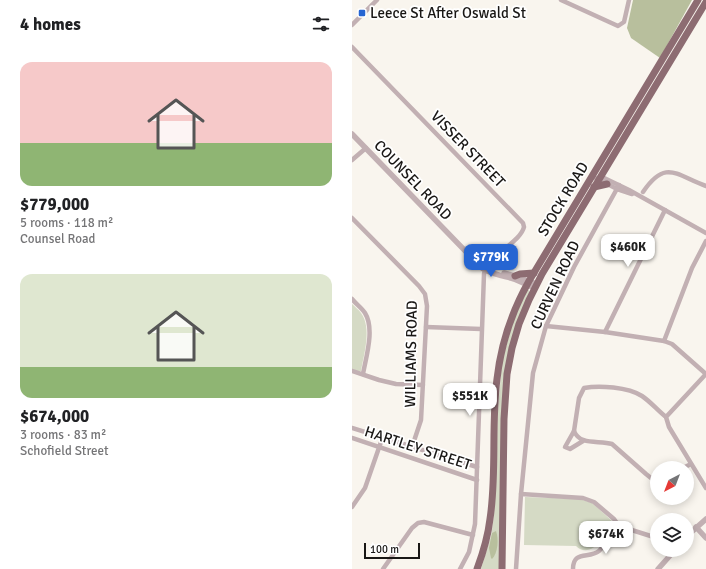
<!DOCTYPE html>
<html lang="en">
<head>
<meta charset="utf-8">
<style>
  :root { --surface:#fff; --page:#f2f2f2; --text:#202124; --muted:#757577; --accent:#2665d2 }
  body { margin:0; font-family:Signika,sans-serif; background:var(--page); color:var(--text); height:100vh; display:flex; flex-direction:column; font-size:15px; white-space:nowrap }
  * { box-sizing:border-box; margin:0 }
  p { font-size:13px; color:var(--muted) }
  .icon { flex:none; width:22px; height:22px; fill:none; stroke:currentColor; stroke-width:2; stroke-linecap:round; stroke-linejoin:round }
  .map { position:relative; flex:1; overflow:hidden }
  .drawer { display:flex; flex-direction:column; background:var(--surface); width:352px }
  .drawer>* { flex:none }
  .needle { width:26px; rotate:222deg }
  .fabs { position:absolute; left:298px; top:461px; display:grid; gap:8px }
  .fabs a { display:grid; place-items:center; width:44px; height:44px; border-radius:50%; background:var(--surface); box-shadow:0 2px 10px #0003; font-size:20px }
  .scale { position:absolute; left:12px; bottom:10px; width:56px; box-sizing:border-box; padding-left:4px; border:2px solid #191715; border-top:0; font-size:11px; line-height:14px; white-space:nowrap; color:#191715; -webkit-text-stroke:3px #fff; paint-order:stroke }
  .price { position:absolute; translate:-50% -34px; padding:0 9px; border-radius:8px; background:#fff; color:#222; font-size:13px; line-height:26px; filter:drop-shadow(0 1px 2px #0008) }
  .price::after { content:''; position:absolute; left:50%; top:24px; width:12px; height:9px; margin-left:-6px; background:inherit; clip-path:polygon(0 0,100% 0,50% 100%) }
  .price.current { background:var(--accent); color:#fff }
  ul { padding:0; list-style:none }
  li { display:grid; align-content:center; gap:8px; height:212px; padding:0 20px }
  li span { display:grid; place-items:center; height:124px; border-radius:12px; color:#555 }
  li>.icon { margin-inline-start:auto }
  span .icon { width:72px; height:72px; fill:#fffc; stroke-width:1 }
  li b { font-size:17px }
  h2 { display:flex; justify-content:space-between; align-items:center; height:48px; padding:0 20px; font-size:17px }
  main { display:flex; flex:1; min-height:0 }
  .map>svg:first-child { display:block }
  .green { fill:#d5dac5 }
  .forest { fill:#b8bf9d }
  .lines { fill:none; stroke-linecap:round; stroke-linejoin:round }
  .minor { stroke:#c2b0b3; stroke-width:4.5 }
  .tertiary { stroke:#c2b0b3; stroke-width:5.5 }
  .trunk { stroke:#8d6c72; stroke-width:7 }
  .poi-dot { fill:#2665d2; stroke:#fff; stroke-width:1.5 }
  .labels { text-anchor:middle; stroke-width:3.5; stroke-linejoin:round; paint-order:stroke }
  .poi-label { font-size:15px; fill:#191715; stroke:#fff; text-anchor:start }
  .street-label { font-size:15px; fill:#191715; stroke:#fff }
</style>
</head>
<body>
<main>
<section class="drawer">
<h2>4 homes<svg class="icon" aria-label="filters" viewBox="0 0 24 24"><path d="M4 7h16M4 17h16"/><circle cx="9" cy="7" r="2"/><circle cx="15" cy="17" r="2"/></svg></h2>
<ul>
<li><span style="background:linear-gradient(#f6c9c9 65%,#8fb573 0)"><svg class="icon" aria-label="home" viewBox="0 0 24 24"><path d="M3 11l9-7 9 7M6 9v11h12V9"/></svg></span><div><b>$779,000</b><p>5 rooms · 118 m²</p><p>Counsel Road</p></div></li>
<li><span style="background:linear-gradient(#dfe7d0 75%,#8fb573 0)"><svg class="icon" aria-label="home" viewBox="0 0 24 24"><path d="M3 11l9-7 9 7M6 9v11h12V9"/></svg></span><div><b>$674,000</b><p>3 rooms · 83 m²</p><p>Schofield Street</p></div></li>
</ul>
</section>
<div class="map">
<svg width="354" height="569" viewBox="0 0 354 569">
  <rect width="100%" height="100%" fill="#f9f5ee"/>
  <!-- green -->
  <g class="green">
    <path d="M175,290H177V293L156,352L147,569H129L139,536L142,516L146,409L150,361L161,322Z"/>
    <path d="M0,304C3,307 6,309 9,313C20,328 12,354 9,371H5L0,369Z"/>
    <path d="M173,497L228,499L240,503L248,510L260,521L261,525C254,536 238,560 224,546L172,545Z"/>
  </g>
  <!-- forest -->
  <g class="forest">
    <path d="M281,0H340L308,58L279,38L275,28Z"/>
    <path d="M144,531C147,539 146,553 140,559L139,558L137,548L140,533Z"/>
  </g>
  <g class="lines">
    <!-- minor -->
    <g class="minor">
      <path d="M209,0L266,26L272,22L277,0"/>
      <path d="M0,25L25,0"/>
      <path d="M0,47L171,223L172,227C168,243 136,255 132,274L123,524L117,552L108,569"/>
      <path d="M0,160L14,148"/>
      <path d="M240,176L265,189L280,194"/>
      <path d="M248,176L277,190L354,233"/>
      <path d="M291,192C314,158 325,176 354,186"/>
      <path d="M0,218L67,286L73,294L75,306L69,420L60,447"/>
      <path d="M0,299C4,304 10,308 13,313C23,329 14,357 11,374"/>
      <path d="M194,326L253,332L312,341L320,344L354,374L314,417L317,427L354,488"/>
      <path d="M74,327L129,329"/>
      <path d="M253,332L313,210"/>
      <path d="M312,341L340,268L354,241"/>
      <path d="M0,371L27,380L44,384L71,385"/>
      <path d="M0,428L125,467"/>
      <path d="M222,431L213,447L218,449L231,441"/>
      <path d="M0,438L125,480"/>
      <path d="M331,468L339,464"/>
      <path d="M305,480L299,478L294,474L260,444C247,440 228,446 222,431L227,398L232,388C247,385 276,387 290,396C299,402 306,411 314,417"/>
      <path d="M169,494L231,498L242,502L262,519L267,526L305,538"/>
      <path d="M0,507L13,488L30,439"/>
      <path d="M31,569L60,528L66,523L72,522L121,535"/>
      <path d="M164,569L169,494L181,373L194,326L222,267L267,185"/>
      <path d="M221,569C221,550 237,559 247,551C254,544 261,534 267,526"/>
    </g>
    <!-- tertiary -->
    <g class="tertiary">
      <path d="M0,134L122,260C130,273 148,275 162,279C169,282 176,285 182,288"/>
      <path d="M152,273L163,276L185,284"/>
      <path d="M344,527L354,538"/>
      <path d="M335,536L354,519"/>
      <path d="M306,569L323,550"/>
    </g>
    <!-- trunk -->
    <g class="trunk">
      <path d="M242,187L255,184"/>
      <path d="M163,276L168,274L182,273"/>
      <path d="M125,569C131,553 136,536 138,519C145,473 139,425 145,379C149,344 160,311 177,281L346,0"/>
      <path d="M150,569L152,419L155,374L160,348L167,324L177,300L190,274L354,2"/>
    </g>
  </g>
  <!-- markers -->
  <rect class="poi-dot" x="6" y="9" width="8" height="8" rx="2"/>
  <g class="labels">
    <!-- poi labels -->
    <g class="poi-label">
      <text x="18" y="18">Leece St After Oswald St</text>
    </g>
    <!-- street labels -->
    <g class="street-label">
      <text transform="translate(116 149) rotate(46)" y="5">VISSER STREET</text>
      <text transform="translate(61 180) rotate(46)" y="5">COUNSEL ROAD</text>
      <text transform="translate(211 199) rotate(-59)" y="5">STOCK ROAD</text>
      <text transform="translate(203 285) rotate(-65)" y="5">CURVEN ROAD</text>
      <text transform="translate(59 354) rotate(-89)" y="5">WILLIAMS ROAD</text>
      <text transform="translate(66 448) rotate(18)" y="5">HARTLEY STREET</text>
    </g>
  </g>
</svg>
<div class="fabs">
<a><svg class="needle" viewBox="-14 -14 28 28"><path d="M0-13l5 13h-10z" fill="#e53935"/><path d="M0 13l5-13h-10z" fill="#757577"/></svg></a>
<a><svg class="icon" aria-label="layers" viewBox="0 0 24 24"><path d="M12 4l9 5-9 5-9-5zM3 14l9 5 9-5"/></svg></a>
</div>
<div class="scale">100 m</div>
<b class="price" style="left:276px;top:268px">$460K</b>
<b class="price current" style="left:139px;top:278px">$779K</b>
<b class="price" style="left:118px;top:417px">$551K</b>
<b class="price" style="left:254px;top:555px">$674K</b>
</div>
</main>
</body>
</html>
